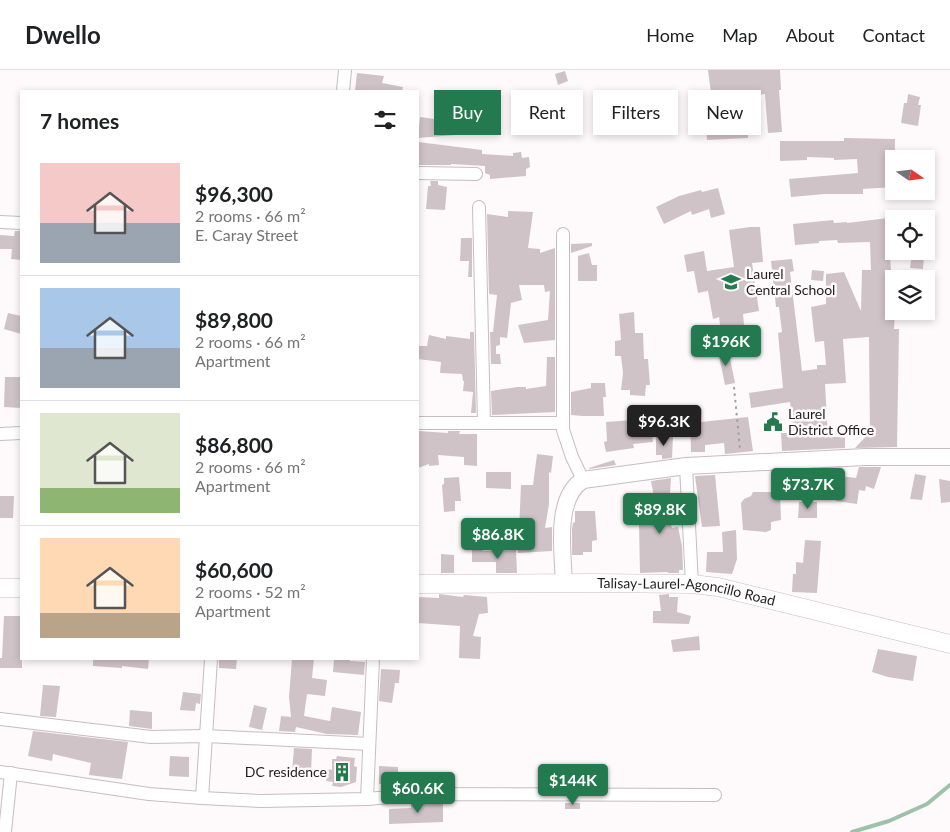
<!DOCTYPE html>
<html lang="en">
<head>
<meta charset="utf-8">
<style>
  :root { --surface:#fff; --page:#f2f2f2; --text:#202124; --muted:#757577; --line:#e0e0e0; --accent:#227a4e }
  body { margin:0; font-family:Lato,sans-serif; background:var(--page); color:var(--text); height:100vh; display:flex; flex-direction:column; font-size:19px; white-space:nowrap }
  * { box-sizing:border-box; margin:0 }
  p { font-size:16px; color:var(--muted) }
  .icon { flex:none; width:28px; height:28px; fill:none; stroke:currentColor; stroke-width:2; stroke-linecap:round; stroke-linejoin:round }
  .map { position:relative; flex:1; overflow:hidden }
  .sheet { position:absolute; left:20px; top:20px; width:399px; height:570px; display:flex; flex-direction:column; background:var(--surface); border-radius:0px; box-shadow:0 2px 8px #0003 }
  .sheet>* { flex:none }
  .hud { position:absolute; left:434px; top:20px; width:441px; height:45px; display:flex; gap:10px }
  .needle { width:32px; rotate:104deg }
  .buttons { position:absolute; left:885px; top:80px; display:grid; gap:10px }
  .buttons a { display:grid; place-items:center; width:50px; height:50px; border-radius:0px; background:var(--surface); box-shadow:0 2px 8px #0003; font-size:25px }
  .price { position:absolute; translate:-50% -42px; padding:0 11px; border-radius:5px; background:var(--accent); color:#fff; font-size:16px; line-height:32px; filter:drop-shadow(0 1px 2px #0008) }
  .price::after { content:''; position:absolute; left:50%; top:30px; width:15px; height:11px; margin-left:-8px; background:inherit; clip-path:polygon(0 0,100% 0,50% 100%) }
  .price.selected { background:#222; color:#fff }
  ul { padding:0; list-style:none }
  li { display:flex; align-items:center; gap:15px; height:125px; padding:0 20px }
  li+li { border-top:1px solid var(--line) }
  li span { display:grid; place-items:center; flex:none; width:140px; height:100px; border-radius:0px; color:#555 }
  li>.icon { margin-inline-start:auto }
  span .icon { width:60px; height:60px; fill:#fffc; stroke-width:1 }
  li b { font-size:21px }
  h2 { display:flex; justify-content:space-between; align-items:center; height:60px; padding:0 20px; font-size:21px }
  .pill { padding:0 18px; border-radius:0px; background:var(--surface); box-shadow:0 2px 8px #0003; font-size:18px; line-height:45px }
  .pill.selected { background:var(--accent); color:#fff }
  header { display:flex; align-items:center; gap:30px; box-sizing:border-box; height:70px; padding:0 25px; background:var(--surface); border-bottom:1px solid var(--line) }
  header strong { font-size:24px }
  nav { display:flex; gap:28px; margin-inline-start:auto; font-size:18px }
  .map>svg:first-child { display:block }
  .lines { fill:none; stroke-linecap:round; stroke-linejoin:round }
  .stream { stroke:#9dc2ab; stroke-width:4 }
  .building { fill:#d0c3c8 }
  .minor-casing { stroke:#c9bcc1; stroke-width:14 }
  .tertiary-casing { stroke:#c9bcc1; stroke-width:18 }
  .secondary-casing { stroke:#c9bcc1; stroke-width:19 }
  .path { stroke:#a39ea0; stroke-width:2; stroke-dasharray:2.5 4; stroke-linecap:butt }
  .minor { stroke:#fff; stroke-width:12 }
  .tertiary { stroke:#fff; stroke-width:16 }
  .secondary { stroke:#fff; stroke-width:18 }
  .labels { text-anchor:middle; stroke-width:5; stroke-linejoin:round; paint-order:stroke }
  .poi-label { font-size:14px; fill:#221e1f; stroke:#fef9fb; text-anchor:start }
  .street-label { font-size:14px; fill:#221e1f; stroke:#fef9fb }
</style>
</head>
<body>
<header>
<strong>Dwello</strong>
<nav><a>Home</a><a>Map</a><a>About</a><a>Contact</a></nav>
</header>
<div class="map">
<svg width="950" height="762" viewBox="0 0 950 762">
  <rect width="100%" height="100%" fill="#fef9fb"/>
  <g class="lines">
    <!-- stream -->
    <path class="stream" d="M852,762L889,751L927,734L950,715"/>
  </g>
  <!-- building -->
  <g class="building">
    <path d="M708,0H780L781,20H779L782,62L768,63L765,24L712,31Z"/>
    <path d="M565,1L568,11L558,15L555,4Z"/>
    <path d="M357,3L384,6L382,13L403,17L402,21H355Z"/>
    <path d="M445,22L465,24L463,49L490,47L492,62L418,68L420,47L442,50Z"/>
    <path d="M908,24L920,27L918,35H921L918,56L901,53L904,33H907Z"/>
    <path d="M747,51L748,68L707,70L706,54Z"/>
    <path d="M844,68L895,69L894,117L863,119V124H825L791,127L789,109L858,103L857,89L834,90V88L807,87V90L780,91V71H844Z"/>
    <path d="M418,72L482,80V84L513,86V83L521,82L522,88L529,87L530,97L526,99V106L490,109V105L485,103V96L451,94V95H418Z"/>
    <path d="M430,111H438V115L447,117L445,140L426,139L428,116H431Z"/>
    <path d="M718,118L725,144L711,148L709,139L692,145L691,141L664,154L656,137L679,126L701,120L702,122Z"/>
    <path d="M508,141L533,142L528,178L540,179V183L555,178V270L524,273L518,255L548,250L550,221L545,222L544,215H519L522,230L511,233L507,268L500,267V275L496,276V284H500L501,294H491L490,262H493L497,225L489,224L487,144L508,147Z"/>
    <path d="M888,148L891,202H889L890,222H894V241H895L894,259H899L897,377L855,378L870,362L869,267L843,269L846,313L825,314L828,367H845V378L782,381L781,363H794L790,332L751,338L749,323L783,318L778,263L782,262L779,237H776L771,191L792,189L794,201L790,202L802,301L817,299V295H826L824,271L815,272L811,237L826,234V204L844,202L861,241L862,200H871L870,172L838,173L837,170L819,171V173L795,175L793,154L833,150L834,153L847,152V153Z"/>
    <path d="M750,157H760L763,192L752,193L759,241L743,244L746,274L723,277L719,247L713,249L708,221L698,223L694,201L687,202L684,185L704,181L707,201L734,197L729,160Z"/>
    <path d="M15,161H21V190L11,189L12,179H0V165L14,166Z"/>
    <path d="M461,168H472V207H468L469,191H460Z"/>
    <path d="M592,173V176L571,183V174Z"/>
    <path d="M589,183L592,195H597V211H578V186Z"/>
    <path d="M912,184L924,185L923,199L910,198Z"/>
    <path d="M812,200L824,201L823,211L811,210Z"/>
    <path d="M634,242L635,263H643L644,289H648L650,315H646L645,326L630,325V320H621L623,303L621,286H615V271L621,270L619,244Z"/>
    <path d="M8,243L21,246V264L4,259Z"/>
    <path d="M470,262H474L476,343H471L473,322L463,321L464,311H463L462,304L440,303L441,292L418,289V276H427L429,265L446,269V266L470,269Z"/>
    <path d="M728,279L735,313L725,315L718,281Z"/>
    <path d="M547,287H555V342L492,345L491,321L517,317H526V319L546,316Z"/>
    <path d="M5,307H21V338L4,337Z"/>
    <path d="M591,313H605L606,327H603L604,346H583L571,345V322L591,318Z"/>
    <path d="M702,339L701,352L748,347L753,381L725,384L724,373L705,375V382H691L690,340Z"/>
    <path d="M650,344L653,372L633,374L634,378L606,382L604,372L607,371L606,352L633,350L632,346Z"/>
    <path d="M418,361L448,363V361H460L459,364H477V396L464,395V387L438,385L439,395L429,396V394L418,398Z"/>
    <path d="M656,366L673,367L672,388L662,389V385H656Z"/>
    <path d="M537,384L553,386L551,403L549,402V434L545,458L552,457V481L518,483L516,460H519L521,415H533Z"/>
    <path d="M614,390L616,395L589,399V398Z"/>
    <path d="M859,397H881L874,419L866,416L865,421L859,420L857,434L836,431L838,416L813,417L812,413H797L798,400L840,398L839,406L856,408Z"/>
    <path d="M486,402H511V419L486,418Z"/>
    <path d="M915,404L926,406L922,430L910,429Z"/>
    <path d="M715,405L720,456L702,457L695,406Z"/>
    <path d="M459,407L461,431H455V441L444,442L442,415L444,414V408Z"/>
    <path d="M671,408L668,452L670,451L672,458L678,457L682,476L683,500H679V503H668V502L640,503L639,454L649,453V431L655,432L651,411Z"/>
    <path d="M939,409L950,411V432L941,433Z"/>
    <path d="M753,422H780L781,450L771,452V460L766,462L743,460L741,433L744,429L751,426Z"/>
    <path d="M0,426H14L13,448H0Z"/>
    <path d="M799,432H817V448H798Z"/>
    <path d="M575,441H595L597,470L592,471V482H583V485H572V458L573,453L575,452Z"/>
    <path d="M736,460L737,489L732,504L706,502L707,482H723L722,462Z"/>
    <path d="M805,470L821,471L817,523L792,522L793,504H796V492L803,493Z"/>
    <path d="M472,479H483V481L516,480L517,503H496V492H472Z"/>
    <path d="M441,484L454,485V503H441Z"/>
    <path d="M439,524L463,527L464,525L487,527L488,543L479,544L473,566L481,567L480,589L459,588L460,556L418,553V527L439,528Z"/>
    <path d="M669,524V527H678L677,542L691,546L689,554L653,553V541H661L659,525Z"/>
    <path d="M4,546H21L22,598H0V588H2Z"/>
    <path d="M699,566L700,580L673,582L671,570Z"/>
    <path d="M878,579L917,586L913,611L888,607L872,602Z"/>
    <path d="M93,589H149L148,599L122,596V598L93,596Z"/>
    <path d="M219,589H237L236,599L219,598Z"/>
    <path d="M292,589H314L312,608L327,610L325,626L307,624L304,646L330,651L332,637L361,642L358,665L327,664L296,657L295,662L279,661L281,646L291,647L289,627Z"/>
    <path d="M334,589H350V591L365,592L364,605L333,602Z"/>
    <path d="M381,599L400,600L399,613H395L392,633L379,631Z"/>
    <path d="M43,615L60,616L56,647L40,646Z"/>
    <path d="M183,622L201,624L200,634L196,633L195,641L180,640Z"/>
    <path d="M254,635L267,638L262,660L249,657Z"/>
    <path d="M130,640L152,642V659L129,656Z"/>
    <path d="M33,661L128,672L122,709L89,705L91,693L53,684L52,691L28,686Z"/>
    <path d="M294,678L312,679L311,703L292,702Z"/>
    <path d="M170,686L189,687V707L169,706Z"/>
    <path d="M337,686L355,688L354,696L357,697L356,712L341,717L332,716L333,712L326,711L329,699L332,700V689H336Z"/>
    <path d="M379,696L398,697V714H379Z"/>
    <path d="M423,732H443V752L389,754V739L411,738V733Z"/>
    <rect x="565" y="733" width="15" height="6"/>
  </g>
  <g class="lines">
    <!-- minor casing -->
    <g class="minor-casing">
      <g id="minor">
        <path d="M343,21L345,0"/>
        <path d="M418,103L476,104"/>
        <path d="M479,137L484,353"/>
        <path d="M0,152L21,153"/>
        <path d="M563,164V360L572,387L583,410"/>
        <path d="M418,353H563"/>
        <path d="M0,364L21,363"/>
        <path d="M686,396L692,514"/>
        <path d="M0,649L151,667L206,666L369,674"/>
        <path d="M0,702L149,724L202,728L211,589"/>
        <path d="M202,728L261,731L367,729L423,724L715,725"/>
        <path d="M367,729L373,589"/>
        <path d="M5,762L11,703"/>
      </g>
    </g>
    <!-- tertiary casing -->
    <g class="tertiary-casing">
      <path id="tertiary" d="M564,513C563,483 554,428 583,410L686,396L865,387H950"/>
    </g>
    <!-- secondary casing -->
    <g class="secondary-casing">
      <g id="secondary">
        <path id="s1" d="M418,514L592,513L692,514L718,517L950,574"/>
        <path d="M0,518H21"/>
      </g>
    </g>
    <!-- path -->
    <path class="path" d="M734,317L740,379"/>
    <!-- minor -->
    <use href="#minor" class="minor"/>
    <!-- tertiary -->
    <use href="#tertiary" class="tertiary"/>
    <!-- secondary -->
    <use href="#secondary" class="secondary"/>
  </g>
  <!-- icons -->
  <defs>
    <g id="school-bare" transform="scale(1.5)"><path d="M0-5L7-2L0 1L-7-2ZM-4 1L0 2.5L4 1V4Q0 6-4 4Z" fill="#227a4e" stroke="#fef9fb" stroke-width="2.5" paint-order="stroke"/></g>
    <g id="civic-bare" transform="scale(1.5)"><path d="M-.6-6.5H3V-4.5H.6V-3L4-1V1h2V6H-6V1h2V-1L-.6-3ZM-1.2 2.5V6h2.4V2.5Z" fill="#227a4e" stroke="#fef9fb" stroke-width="2.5" paint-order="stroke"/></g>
    <g id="building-bare" transform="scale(1.5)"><path d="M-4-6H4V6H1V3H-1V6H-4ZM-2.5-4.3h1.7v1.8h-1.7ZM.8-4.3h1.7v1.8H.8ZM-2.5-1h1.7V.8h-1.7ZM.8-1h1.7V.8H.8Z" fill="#227a4e" stroke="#fef9fb" stroke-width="2.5" paint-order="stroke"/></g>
  </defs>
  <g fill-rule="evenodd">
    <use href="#school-bare" x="731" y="212"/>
    <use href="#civic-bare" x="773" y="352"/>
    <use href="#building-bare" x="342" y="702"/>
  </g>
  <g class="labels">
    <!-- poi labels -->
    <g class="poi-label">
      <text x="746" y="209">Laurel<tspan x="746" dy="16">Central School</tspan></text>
      <text x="788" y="349">Laurel<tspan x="788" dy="16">District Office</tspan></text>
      <text x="327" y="707" text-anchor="end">DC residence</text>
    </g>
    <!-- street labels -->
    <g class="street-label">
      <text dy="5" stroke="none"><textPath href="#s1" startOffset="269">Talisay-Laurel-Agoncillo Road</textPath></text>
    </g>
  </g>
</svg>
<div class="buttons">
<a><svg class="needle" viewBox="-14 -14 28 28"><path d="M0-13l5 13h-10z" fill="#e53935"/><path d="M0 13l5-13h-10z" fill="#757577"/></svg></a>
<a><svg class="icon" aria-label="locate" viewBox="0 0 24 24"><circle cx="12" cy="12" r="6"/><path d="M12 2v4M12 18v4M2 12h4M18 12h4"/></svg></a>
<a><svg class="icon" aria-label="layers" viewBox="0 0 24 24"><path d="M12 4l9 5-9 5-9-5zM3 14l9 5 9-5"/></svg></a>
</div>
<b class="price" style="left:726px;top:297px">$196K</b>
<b class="price selected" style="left:664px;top:377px">$96.3K</b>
<b class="price" style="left:808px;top:440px">$73.7K</b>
<b class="price" style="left:660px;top:465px">$89.8K</b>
<b class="price" style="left:498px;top:490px">$86.8K</b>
<b class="price" style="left:573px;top:736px">$144K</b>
<b class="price" style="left:418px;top:744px">$60.6K</b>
<div class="hud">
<a class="pill selected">Buy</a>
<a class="pill">Rent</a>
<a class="pill">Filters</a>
<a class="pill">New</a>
</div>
<section class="sheet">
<h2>7 homes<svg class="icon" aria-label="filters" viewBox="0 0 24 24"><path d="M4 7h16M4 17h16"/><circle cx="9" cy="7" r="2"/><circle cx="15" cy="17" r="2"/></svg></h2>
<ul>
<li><span style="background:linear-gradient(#f6c9c9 60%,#9aa5b1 0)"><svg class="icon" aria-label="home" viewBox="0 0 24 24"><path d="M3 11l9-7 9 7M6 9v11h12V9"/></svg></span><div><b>$96,300</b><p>2 rooms · 66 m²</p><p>E. Caray Street</p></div></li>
<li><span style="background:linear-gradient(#a9c7e8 60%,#9aa5b1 0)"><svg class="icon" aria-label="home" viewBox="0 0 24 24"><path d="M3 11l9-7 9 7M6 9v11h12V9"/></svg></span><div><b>$89,800</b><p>2 rooms · 66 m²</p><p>Apartment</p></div></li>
<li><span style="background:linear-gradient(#dfe7d0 75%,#8fb573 0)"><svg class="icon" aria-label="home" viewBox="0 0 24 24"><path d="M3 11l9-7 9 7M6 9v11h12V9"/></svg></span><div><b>$86,800</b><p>2 rooms · 66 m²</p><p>Apartment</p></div></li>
<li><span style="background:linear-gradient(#ffd9b3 75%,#b9a48a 0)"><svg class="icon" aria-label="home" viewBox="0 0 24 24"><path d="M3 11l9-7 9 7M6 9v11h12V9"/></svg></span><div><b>$60,600</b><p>2 rooms · 52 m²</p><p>Apartment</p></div></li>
</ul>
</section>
</div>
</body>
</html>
